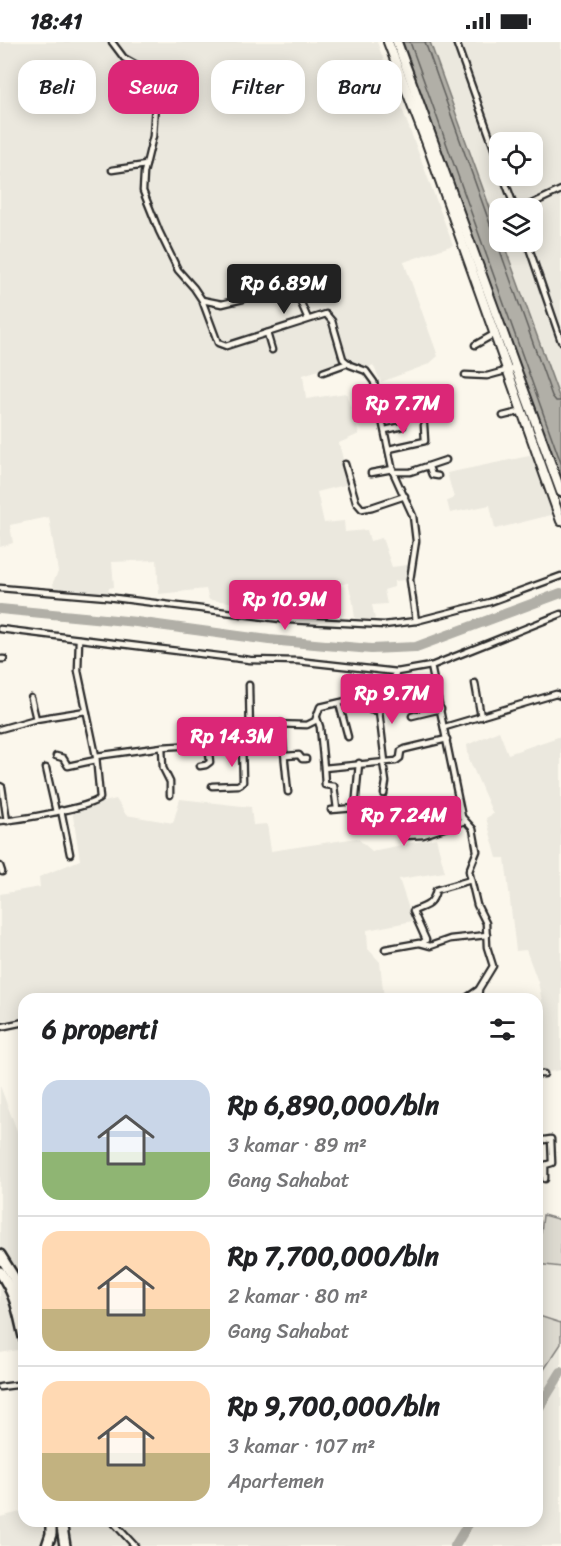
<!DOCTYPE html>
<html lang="id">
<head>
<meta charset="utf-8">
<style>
  :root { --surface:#fff; --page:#f2f2f2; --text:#202124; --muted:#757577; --line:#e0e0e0; --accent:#db2777 }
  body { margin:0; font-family:Sriracha,sans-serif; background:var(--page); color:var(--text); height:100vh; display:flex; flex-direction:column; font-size:22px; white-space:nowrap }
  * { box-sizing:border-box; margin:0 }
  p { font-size:20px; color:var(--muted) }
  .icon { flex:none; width:33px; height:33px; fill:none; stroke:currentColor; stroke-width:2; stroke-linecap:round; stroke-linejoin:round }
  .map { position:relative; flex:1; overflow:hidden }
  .drawer { position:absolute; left:18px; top:951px; width:525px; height:534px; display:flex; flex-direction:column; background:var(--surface); border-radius:18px; box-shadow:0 3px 15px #0003 }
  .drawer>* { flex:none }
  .hud { position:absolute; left:18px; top:18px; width:525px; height:54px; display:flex; gap:12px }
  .tools { position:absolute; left:489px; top:90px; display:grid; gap:12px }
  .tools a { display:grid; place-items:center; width:54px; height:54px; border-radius:12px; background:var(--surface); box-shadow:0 3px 15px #0003; font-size:30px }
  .price { position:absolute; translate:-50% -51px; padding:0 14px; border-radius:6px; background:var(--accent); color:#fff; font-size:20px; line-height:39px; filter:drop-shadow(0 2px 3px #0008) }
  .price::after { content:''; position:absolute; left:50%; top:36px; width:18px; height:14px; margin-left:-9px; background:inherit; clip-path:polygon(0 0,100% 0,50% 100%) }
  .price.current { background:#222; color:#fff }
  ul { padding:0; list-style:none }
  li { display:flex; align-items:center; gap:18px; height:150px; padding:0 24px }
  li+li { border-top:2px solid var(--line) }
  li span { display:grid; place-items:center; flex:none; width:168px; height:120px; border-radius:18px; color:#555 }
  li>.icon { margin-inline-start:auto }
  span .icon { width:72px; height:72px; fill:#fffc; stroke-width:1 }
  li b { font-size:26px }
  h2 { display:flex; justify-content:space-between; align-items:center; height:72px; padding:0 24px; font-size:26px }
  .pill { padding:0 21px; border-radius:18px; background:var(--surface); box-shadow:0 3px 15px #0003; font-size:21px; line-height:54px }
  .pill.current { background:var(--accent); color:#fff }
  .status { display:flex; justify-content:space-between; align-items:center; height:42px; padding:0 30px; background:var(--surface); direction:ltr }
  .status svg { height:16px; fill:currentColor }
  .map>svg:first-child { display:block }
  .built { fill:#ebe8de; fill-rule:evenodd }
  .green { fill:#dddad0; stroke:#84827e; stroke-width:1.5 }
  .water { fill:#b1afa7; stroke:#7b7a75; stroke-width:1.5 }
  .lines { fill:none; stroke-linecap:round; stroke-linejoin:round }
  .shore { stroke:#61605d; stroke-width:1.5 }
  .river { stroke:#b1afa7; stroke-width:10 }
  .street-casing { stroke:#2b2b2b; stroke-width:9 }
  .primary-casing { stroke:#2b2b2b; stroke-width:12 }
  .highway-casing { stroke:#2b2b2b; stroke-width:14 }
  .street { stroke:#fbf7ec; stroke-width:4.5 }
  .primary { stroke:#fbf7ec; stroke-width:8 }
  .highway { stroke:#fbf7ec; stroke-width:9 }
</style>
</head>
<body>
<div class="status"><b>18:41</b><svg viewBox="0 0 49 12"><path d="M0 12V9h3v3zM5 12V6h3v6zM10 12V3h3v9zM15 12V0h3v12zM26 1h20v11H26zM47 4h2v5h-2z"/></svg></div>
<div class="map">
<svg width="561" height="1504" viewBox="0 0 561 1504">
  <rect width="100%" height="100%" fill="#fbf7ec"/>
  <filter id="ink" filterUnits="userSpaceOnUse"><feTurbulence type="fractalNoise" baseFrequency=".0167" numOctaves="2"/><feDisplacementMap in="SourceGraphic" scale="12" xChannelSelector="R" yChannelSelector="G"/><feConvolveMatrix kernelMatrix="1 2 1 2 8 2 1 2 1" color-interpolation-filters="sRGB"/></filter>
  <g filter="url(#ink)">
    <!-- built -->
    <g class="built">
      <path d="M0,0H377L453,203L404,220L438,314L429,322L381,340L373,323L363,329L341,321L303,333L306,357L346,351L359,392L339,401L349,442L317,450L324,481L344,479L345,490L367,488L370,499L382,496L392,525L407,523V538L394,539V545L384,548L387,562L372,563L375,577H355L353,560L348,541L305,548L298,543L282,550L262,563L209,558L206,547L159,552L157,518L112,520L114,545L109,546L108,552L54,548L53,540L58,530L49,475L10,483L13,501L0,505Z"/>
      <path d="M430,0H561V360L503,200H532V166H500L499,191ZM500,100H532V134H500Z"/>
      <path d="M534,413L555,472L495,487L490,463L450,471L447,459L454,456L447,431Z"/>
      <path d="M499,689L508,712L561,694V1028L543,1031L540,1022H537V997L539,996L537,966L543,964L538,940L526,908L516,909L505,816H497L486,776L493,772L469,717L467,703Z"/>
      <path d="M116,757L126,773L173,781L180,757L251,765L253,783L267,782L271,809L357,796L372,809L436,796L445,830L399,837L413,879L367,888L368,907L380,920L384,957H24V978H0V852L40,845L39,835L80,818L72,768Z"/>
      <path d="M0,1044L24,1107V1307L0,1311V1233L8,1229L0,1217Z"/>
      <path d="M537,1222L561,1225V1281L539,1274Z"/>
      <path d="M561,1302V1504H0V1475L24,1469V1479H537V1338Z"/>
    </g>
    <!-- green -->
    <g class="green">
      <path d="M543,1173L561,1178V1225L537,1222V1191H541Z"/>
      <path d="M537,1237L539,1274L561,1281V1302L537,1338Z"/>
    </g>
    <!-- water -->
    <path class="water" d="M403,0H430L499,191L500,200H503L561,360V439Z"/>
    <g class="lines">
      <!-- shore -->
      <g class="shore">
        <path d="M410,0L561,421"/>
        <path d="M425,0L491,185L494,189L500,190"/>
        <path d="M500,196L498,203L552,354L556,359H561"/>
      </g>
      <!-- river -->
      <g class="river">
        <path d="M0,567L136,580L269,598L371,607L416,605L561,551"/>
        <path d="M537,1369L561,1330"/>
        <path d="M455,1504L470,1479"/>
      </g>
      <!-- street casing -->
      <g class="street-casing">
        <g id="street">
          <path d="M112,0L124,16L142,26L153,52L155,61L153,94L144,131L143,149L159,189L178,228L194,246L202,258L218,301L226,304L326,272L332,279L343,317L350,323L366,329L374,340L393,430L413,474L416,499L410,538L416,579"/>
          <path d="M456,0L500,123"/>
          <path d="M112,128L146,123"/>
          <path d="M503,134L515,166"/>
          <path d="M523,166L561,148"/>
          <path d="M527,200L561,299"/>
          <path d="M271,246L282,255L298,254L308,277"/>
          <path d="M202,258L222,262L243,257"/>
          <path d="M267,291L272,308"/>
          <path d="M475,303L496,291"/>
          <path d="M323,330L348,321"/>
          <path d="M465,333L487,334L516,326"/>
          <path d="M503,374L523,369"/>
          <path d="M385,388L403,384"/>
          <path d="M389,407L425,399L424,383"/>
          <path d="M345,422L356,460L362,467L372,465L405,454"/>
          <path d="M429,425L432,433L438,434"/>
          <path d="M393,430H410L446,418"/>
          <path d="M371,431L393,427"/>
          <path d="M0,546L107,555L288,578L384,583L416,579L490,560L561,534"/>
          <path d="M0,587L250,618L298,619L397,630L431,624L561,572"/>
          <path d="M0,617H4"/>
          <path d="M431,624L462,775L473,787L477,809L469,829L477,863L486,881L487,905L493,924L479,947L478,957"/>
          <path d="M475,641L481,675"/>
          <path d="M249,643L250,696"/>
          <path d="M369,654L371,668L379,669L385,720"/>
          <path d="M31,656L36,677"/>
          <path d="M339,661L348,695"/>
          <path d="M412,674L441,667"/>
          <path d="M317,676L320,685L324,726L396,719L400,716L401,709L405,707L447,697"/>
          <path d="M281,681L288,750"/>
          <path d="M445,685L556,652L561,654"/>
          <path d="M0,687L36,677L86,669"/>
          <path d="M162,705L163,726L170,740V753"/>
          <path d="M56,714L63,716L68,724L96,718"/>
          <path d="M96,714L162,705L242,700L272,682L307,683L315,679L320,665L376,652L381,650L397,630"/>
          <path d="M286,714L299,713L302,717H306"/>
          <path d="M383,720L386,740L384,752"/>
          <path d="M200,724L206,723L210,720L208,701"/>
          <path d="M46,726L56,770"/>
          <path d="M324,726L325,743L334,744L337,767"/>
          <path d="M0,744L2,745L7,779"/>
          <path d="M212,744L238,743L243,740L242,700"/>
          <path d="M355,766H367L372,786L402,782L404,794L423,793L465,779"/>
          <path d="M61,768L70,812"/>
          <path d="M331,768L355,766L359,721"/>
          <path d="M0,779C17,778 90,766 100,756L96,714L78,629L79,597"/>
          <path d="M0,824L2,830"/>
          <path d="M422,901L426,898L413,869C427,864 433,862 436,848L471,838"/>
          <path d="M385,907L419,901L430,904L450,897L487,893"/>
          <path d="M465,957L478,948"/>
          <path d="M0,985L24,980"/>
          <path d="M537,1032H544"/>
          <path d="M537,1099L551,1097L552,1121L545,1123V1137"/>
          <path d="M0,1345L24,1342"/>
          <path d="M112,1479L135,1504"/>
        </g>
      </g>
      <!-- primary casing -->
      <g class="primary-casing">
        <g id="primary">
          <path d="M388,0L426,99L561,479"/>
          <path d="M397,0L561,450"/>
        </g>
      </g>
      <!-- highway casing -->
      <g class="highway-casing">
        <g id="highway">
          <path d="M0,1213L13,1234L24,1259"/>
          <path d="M0,1230C16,1253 18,1269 24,1295"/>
          <path d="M61,1479L65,1504"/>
          <path d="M47,1504L51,1492V1479"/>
        </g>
      </g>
      <!-- street -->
      <use href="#street" class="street"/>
      <!-- primary -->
      <use href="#primary" class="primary"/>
      <!-- highway -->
      <use href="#highway" class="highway"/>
    </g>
  </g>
</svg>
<div class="tools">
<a><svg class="icon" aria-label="locate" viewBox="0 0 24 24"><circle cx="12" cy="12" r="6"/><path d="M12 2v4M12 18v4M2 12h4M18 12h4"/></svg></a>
<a><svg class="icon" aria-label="layers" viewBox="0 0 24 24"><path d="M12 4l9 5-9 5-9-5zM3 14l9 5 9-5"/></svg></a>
</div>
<b class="price current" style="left:284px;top:273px">Rp 6.89M</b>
<b class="price" style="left:403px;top:393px">Rp 7.7M</b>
<b class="price" style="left:285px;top:589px">Rp 10.9M</b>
<b class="price" style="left:392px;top:683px">Rp 9.7M</b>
<b class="price" style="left:232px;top:726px">Rp 14.3M</b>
<b class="price" style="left:404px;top:805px">Rp 7.24M</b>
<div class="hud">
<a class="pill">Beli</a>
<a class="pill current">Sewa</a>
<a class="pill">Filter</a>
<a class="pill">Baru</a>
</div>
<section class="drawer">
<h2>6 properti<svg class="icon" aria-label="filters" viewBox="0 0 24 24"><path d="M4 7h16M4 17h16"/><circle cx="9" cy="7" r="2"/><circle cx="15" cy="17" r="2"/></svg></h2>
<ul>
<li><span style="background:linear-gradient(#c9d6e8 60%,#8fb573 0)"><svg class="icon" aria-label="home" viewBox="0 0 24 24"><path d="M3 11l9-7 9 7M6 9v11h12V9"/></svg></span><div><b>Rp 6,890,000/bln</b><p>3 kamar · 89 m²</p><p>Gang Sahabat</p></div></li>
<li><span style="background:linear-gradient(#ffd9b3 65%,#c2b280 0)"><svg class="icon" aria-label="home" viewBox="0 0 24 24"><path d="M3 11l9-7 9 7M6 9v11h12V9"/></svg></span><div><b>Rp 7,700,000/bln</b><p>2 kamar · 80 m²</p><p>Gang Sahabat</p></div></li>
<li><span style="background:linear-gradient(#ffd9b3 60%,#c2b280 0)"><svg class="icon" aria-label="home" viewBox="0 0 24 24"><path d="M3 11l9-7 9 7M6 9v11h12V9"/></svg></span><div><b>Rp 9,700,000/bln</b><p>3 kamar · 107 m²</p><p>Apartemen</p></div></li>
</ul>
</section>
</div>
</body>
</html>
